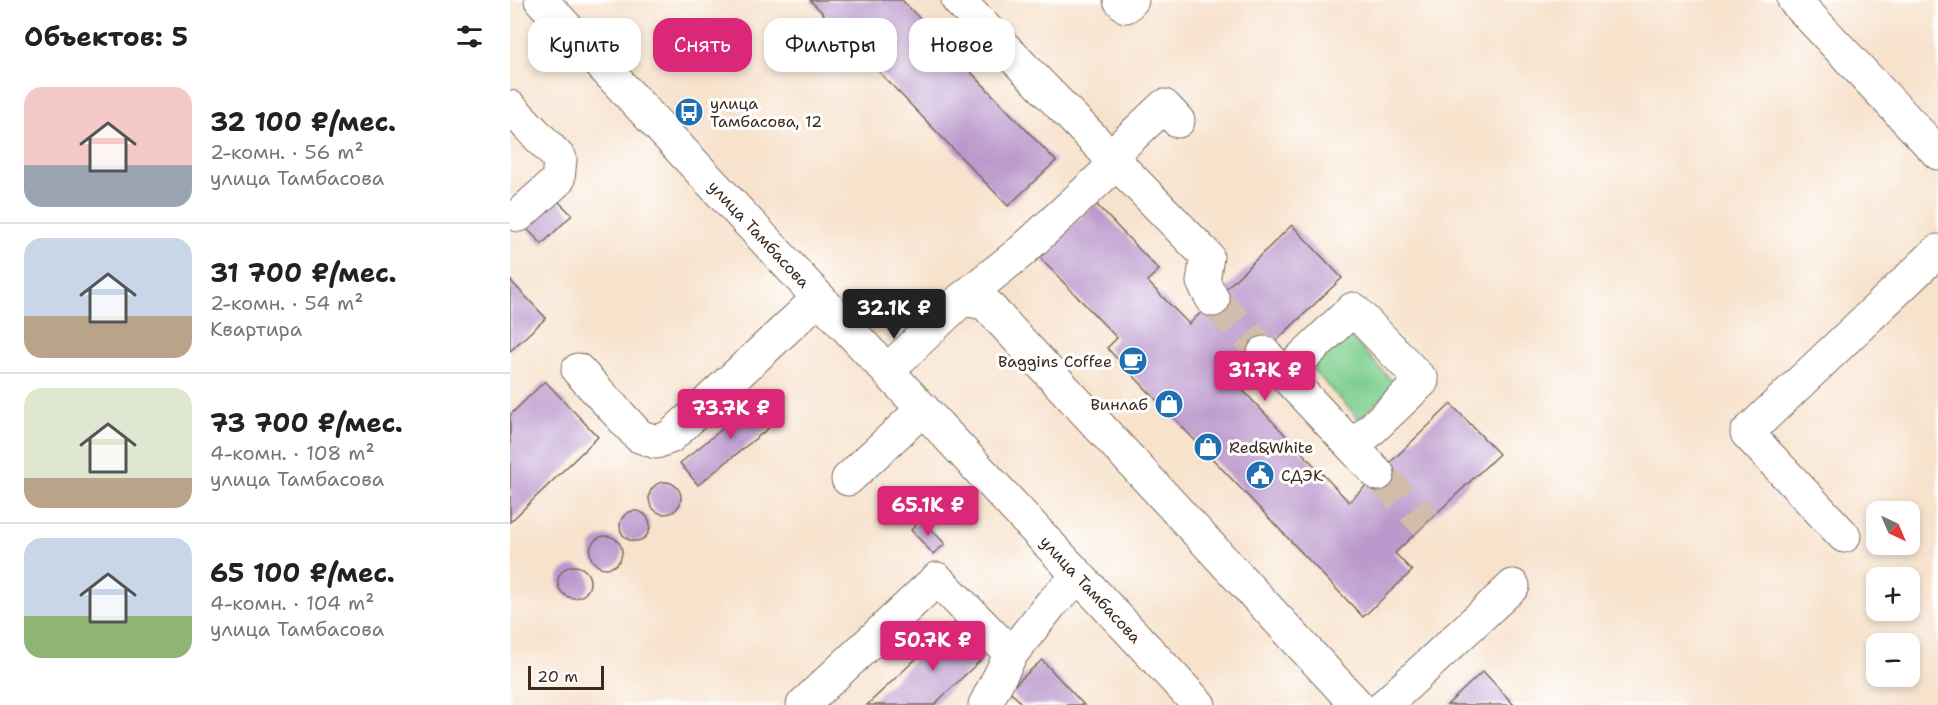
<!DOCTYPE html>
<html lang="ru">
<head>
<meta charset="utf-8">
<style>
  :root { --surface:#fff; --page:#f2f2f2; --text:#222; --muted:#767676; --line:#e0e0e0; --accent:#db2777 }
  body { margin:0; font-family:"Shantell Sans",sans-serif; background:var(--page); color:var(--text); height:100vh; display:flex; flex-direction:column; font-size:22px; white-space:nowrap }
  * { box-sizing:border-box; margin:0 }
  p { font-size:20px; color:var(--muted) }
  .icon { flex:none; width:33px; height:33px; fill:none; stroke:currentColor; stroke-width:2; stroke-linecap:round; stroke-linejoin:round }
  .map { position:relative; flex:1; overflow:hidden }
  .side { display:flex; flex-direction:column; background:var(--surface); width:510px }
  .side>* { flex:none }
  .banner { position:absolute; left:18px; top:18px; width:570px; height:54px; display:flex; gap:12px }
  .needle { width:39px; rotate:136deg }
  .buttons { position:absolute; left:1356px; top:501px; display:grid; gap:12px }
  .buttons a { display:grid; place-items:center; width:54px; height:54px; border-radius:12px; background:var(--surface); box-shadow:0 3px 9px #0003; font-size:30px }
  .scale { position:absolute; left:18px; bottom:15px; width:76px; box-sizing:border-box; padding-left:6px; border:3px solid #3b2a1e; border-top:0; font-size:16px; line-height:21px; white-space:nowrap; color:#3b2a1e; -webkit-text-stroke:4px #fff; paint-order:stroke }
  .price { position:absolute; translate:-50% -51px; padding:0 14px; border-radius:6px; background:var(--accent); color:#fff; font-size:20px; line-height:39px; filter:drop-shadow(0 2px 3px #0008) }
  .price::after { content:''; position:absolute; left:50%; top:36px; width:18px; height:14px; margin-left:-9px; background:inherit; clip-path:polygon(0 0,100% 0,50% 100%) }
  .price.current { background:#222; color:#fff }
  ul { padding:0; list-style:none }
  li { display:flex; align-items:center; gap:18px; height:150px; padding:0 24px }
  li+li { border-top:2px solid var(--line) }
  li span { display:grid; place-items:center; flex:none; width:168px; height:120px; border-radius:18px; color:#555 }
  li>.icon { margin-inline-start:auto }
  span .icon { width:72px; height:72px; fill:#fffc; stroke-width:1 }
  li b { font-size:26px }
  h2 { display:flex; justify-content:space-between; align-items:center; height:72px; padding:0 24px; font-size:26px }
  .chip { padding:0 21px; border-radius:18px; background:var(--surface); box-shadow:0 3px 9px #0003; font-size:21px; line-height:54px }
  .chip.current { background:var(--accent); color:#fff }
  main { display:flex; flex:1; min-height:0 }
  .map>svg:first-child { display:block }
  .green { fill:#7ecf8f; stroke:#5c7c56; stroke-width:1.5 }
  .building { fill:#b9c }
  .lines { fill:none; stroke-linecap:round; stroke-linejoin:round }
  .minor-tunnel { stroke:#d1bda9; stroke-width:33; stroke-dasharray:33 16; stroke-linecap:butt }
  .minor-casing { stroke:#7d6a5b; stroke-width:35 }
  .minor { stroke:#fff; stroke-width:33 }
  .labels { text-anchor:middle; stroke-width:6; stroke-linejoin:round; paint-order:stroke }
  .poi-label { font-size:16px; fill:#3b2a1e; stroke:#fff; text-anchor:start }
  .street-label { font-size:16px; fill:#3b2a1e; stroke:#fff }
</style>
</head>
<body>
<main>
<section class="side">
<h2>Объектов: 5<svg class="icon" aria-label="filters" viewBox="0 0 24 24"><path d="M4 7h16M4 17h16"/><circle cx="9" cy="7" r="2"/><circle cx="15" cy="17" r="2"/></svg></h2>
<ul>
<li><span style="background:linear-gradient(#f6c9c9 65%,#9aa5b1 0)"><svg class="icon" aria-label="home" viewBox="0 0 24 24"><path d="M3 11l9-7 9 7M6 9v11h12V9"/></svg></span><div><b>32 100 ₽/мес.</b><p>2-комн. · 56 m²</p><p>улица Тамбасова</p></div></li>
<li><span style="background:linear-gradient(#c9d6e8 65%,#b9a48a 0)"><svg class="icon" aria-label="home" viewBox="0 0 24 24"><path d="M3 11l9-7 9 7M6 9v11h12V9"/></svg></span><div><b>31 700 ₽/мес.</b><p>2-комн. · 54 m²</p><p>Квартира</p></div></li>
<li><span style="background:linear-gradient(#dfe7d0 75%,#b9a48a 0)"><svg class="icon" aria-label="home" viewBox="0 0 24 24"><path d="M3 11l9-7 9 7M6 9v11h12V9"/></svg></span><div><b>73 700 ₽/мес.</b><p>4-комн. · 108 m²</p><p>улица Тамбасова</p></div></li>
<li><span style="background:linear-gradient(#c9d6e8 65%,#8fb573 0)"><svg class="icon" aria-label="home" viewBox="0 0 24 24"><path d="M3 11l9-7 9 7M6 9v11h12V9"/></svg></span><div><b>65 100 ₽/мес.</b><p>4-комн. · 104 m²</p><p>улица Тамбасова</p></div></li>
</ul>
</section>
<div class="map">
<svg width="1428" height="705" viewBox="0 0 1428 705">
  <rect width="100%" height="100%" fill="#fff"/>
  <filter id="ink" filterUnits="userSpaceOnUse"><feTurbulence type="fractalNoise" baseFrequency=".0167" numOctaves="2"/><feDisplacementMap in="SourceGraphic" scale="12" xChannelSelector="R" yChannelSelector="G"/><feConvolveMatrix kernelMatrix="1 2 1 2 8 2 1 2 1" color-interpolation-filters="sRGB"/></filter>
  <filter id="wash" filterUnits="userSpaceOnUse"><feTurbulence type="fractalNoise" baseFrequency=".008" numOctaves="4" result="noise"/><feDisplacementMap in="SourceGraphic" scale="24" xChannelSelector="R" yChannelSelector="G"/><feGaussianBlur stdDeviation="1.35" result="paint"/><feColorMatrix in="noise" values="0 0 0 0 0 0 0 0 0 0 0 0 0 0 0 0 0 1.4 0 .05"/><feComposite in="paint" operator="in"/></filter>
  <g filter="url(#wash)">
    <rect width="100%" height="100%" fill="#f7e2cc"/>
    <!-- green -->
    <path class="green" d="M838,334L886,385L849,419L801,368Z"/>
    <g id="blocks">
      <!-- building -->
      <g class="building">
        <path d="M300,0H392L546,161L498,206Z"/>
        <path d="M47,200L62,215L32,244L17,229Z"/>
        <path d="M585,203L649,270L637,281L679,324L782,225L832,278L724,381L839,502L941,404L989,454L885,553L902,571L853,617L597,348L607,338L529,257Z"/>
        <path d="M0,280L36,318L0,351Z"/>
        <path d="M35,381L88,437L0,522V415Z"/>
        <path d="M254,395L271,418L188,485L170,463Z"/>
        <circle cx="155" cy="498" r="16"/>
        <circle cx="125" cy="526" r="15"/>
        <path d="M412,519L435,544L423,554L401,530Z"/>
        <circle cx="96" cy="552" r="16"/>
        <circle cx="64" cy="582" r="16"/>
        <path d="M444,623L475,656L431,698L424,705H357Z"/>
        <path d="M532,660L574,705H513L499,690Z"/>
        <path d="M973,671L1004,705H937Z"/>
      </g>
    </g>
  </g>
  <g filter="url(#ink)">
    <use href="#blocks" fill-opacity="0" stroke="#7d6a5b" stroke-width="1.5"/>
    <g class="lines">
      <!-- minor-tunnel -->
      <g class="minor-tunnel">
        <path d="M703,300L754,353"/>
        <path d="M868,474L916,523"/>
      </g>
      <!-- minor casing -->
      <g class="minor-casing">
        <g id="minor">
          <path id="s1" d="M31,0L689,705"/>
          <path d="M448,0L697,256L693,282L703,300"/>
          <path d="M610,0L616,6L622,0"/>
          <path d="M1284,0L1428,153"/>
          <path d="M0,107L50,159L48,180L9,215"/>
          <path d="M452,299L475,303L847,705"/>
          <path d="M754,353L868,474"/>
          <path d="M68,370L129,436L146,442L160,437L309,298"/>
          <path d="M377,371L452,299L512,251L597,172L600,157L654,106L668,121"/>
          <path d="M774,375L843,309L912,381L843,447"/>
          <path d="M338,479L413,409"/>
          <path d="M1334,536L1237,433L1428,251"/>
          <path d="M293,705L427,579L501,654L541,604L569,576"/>
          <path d="M475,705L501,654"/>
          <path d="M875,705L1003,586"/>
        </g>
      </g>
      <!-- minor -->
      <use href="#minor" class="minor"/>
    </g>
  </g>
  <!-- icons -->
  <defs>
    <g id="bus-disc" transform="scale(1.5)"><circle r="9.5" fill="#1f6fb2" stroke="#fff"/><path d="M-5-6H5V4H4V6H2V4H-2V6H-4V4H-5ZM-3.5-4V0h7V-4ZM-3.5 1.2v1.5H-2V1.2ZM2 1.2v1.5H3.5V1.2Z" fill="#fff"/></g>
    <g id="cafe-disc" transform="scale(1.5)"><circle r="9.5" fill="#1f6fb2" stroke="#fff"/><path d="M-5.5-4.5H6V0H3Q3 3.5 0 3.5H-2.5Q-5.5 3.5-5.5 0ZM3-3.2v2h1.7v-2ZM-6 4.5H4V6H-6Z" fill="#fff"/></g>
    <g id="shop-disc" transform="scale(1.5)"><circle r="9.5" fill="#1f6fb2" stroke="#fff"/><path d="M-5-2.5h2.3a2.7 3.5 0 0 1 5.4 0H5L5.5 6h-11ZM-1.5-2.5h3a1.5 2.3 0 0 0-3 0Z" fill="#fff"/></g>
    <g id="civic-disc" transform="scale(1.5)"><circle r="9.5" fill="#1f6fb2" stroke="#fff"/><path d="M-.6-6.5H3V-4.5H.6V-3L4-1V1h2V6H-6V1h2V-1L-.6-3ZM-1.2 2.5V6h2.4V2.5Z" fill="#fff"/></g>
  </defs>
  <g fill-rule="evenodd">
    <use href="#bus-disc" x="179" y="112"/>
    <use href="#cafe-disc" x="623" y="361"/>
    <use href="#shop-disc" x="659" y="404"/>
    <use href="#shop-disc" x="698" y="447"/>
    <use href="#civic-disc" x="750" y="475"/>
  </g>
  <g class="labels">
    <!-- poi labels -->
    <g class="poi-label">
      <text x="200" y="109">улица<tspan x="200" dy="18">Тамбасова, 12</tspan></text>
      <text x="602" y="367" text-anchor="end">Baggins Coffee</text>
      <text x="638" y="410" text-anchor="end">Винлаб</text>
      <text x="719" y="453">Red&amp;White</text>
      <text x="771" y="481">СДЭК</text>
    </g>
    <!-- street labels -->
    <g class="street-label">
      <text dy="6" stroke="none"><textPath href="#s1" startOffset="320">улица Тамбасова</textPath></text>
      <text dy="6" stroke="none"><textPath href="#s1" startOffset="806">улица Тамбасова</textPath></text>
    </g>
  </g>
</svg>
<div class="buttons">
<a><svg class="needle" viewBox="-14 -14 28 28"><path d="M0-13l5 13h-10z" fill="#e53935"/><path d="M0 13l5-13h-10z" fill="#767676"/></svg></a>
<a>+</a>
<a>−</a>
</div>
<div class="scale">20 m</div>
<b class="price current" style="left:384px;top:340px">32.1K ₽</b>
<b class="price" style="left:755px;top:402px">31.7K ₽</b>
<b class="price" style="left:221px;top:440px">73.7K ₽</b>
<b class="price" style="left:418px;top:537px">65.1K ₽</b>
<b class="price" style="left:423px;top:672px">50.7K ₽</b>
<div class="banner">
<a class="chip">Купить</a>
<a class="chip current">Снять</a>
<a class="chip">Фильтры</a>
<a class="chip">Новое</a>
</div>
</div>
</main>
</body>
</html>
